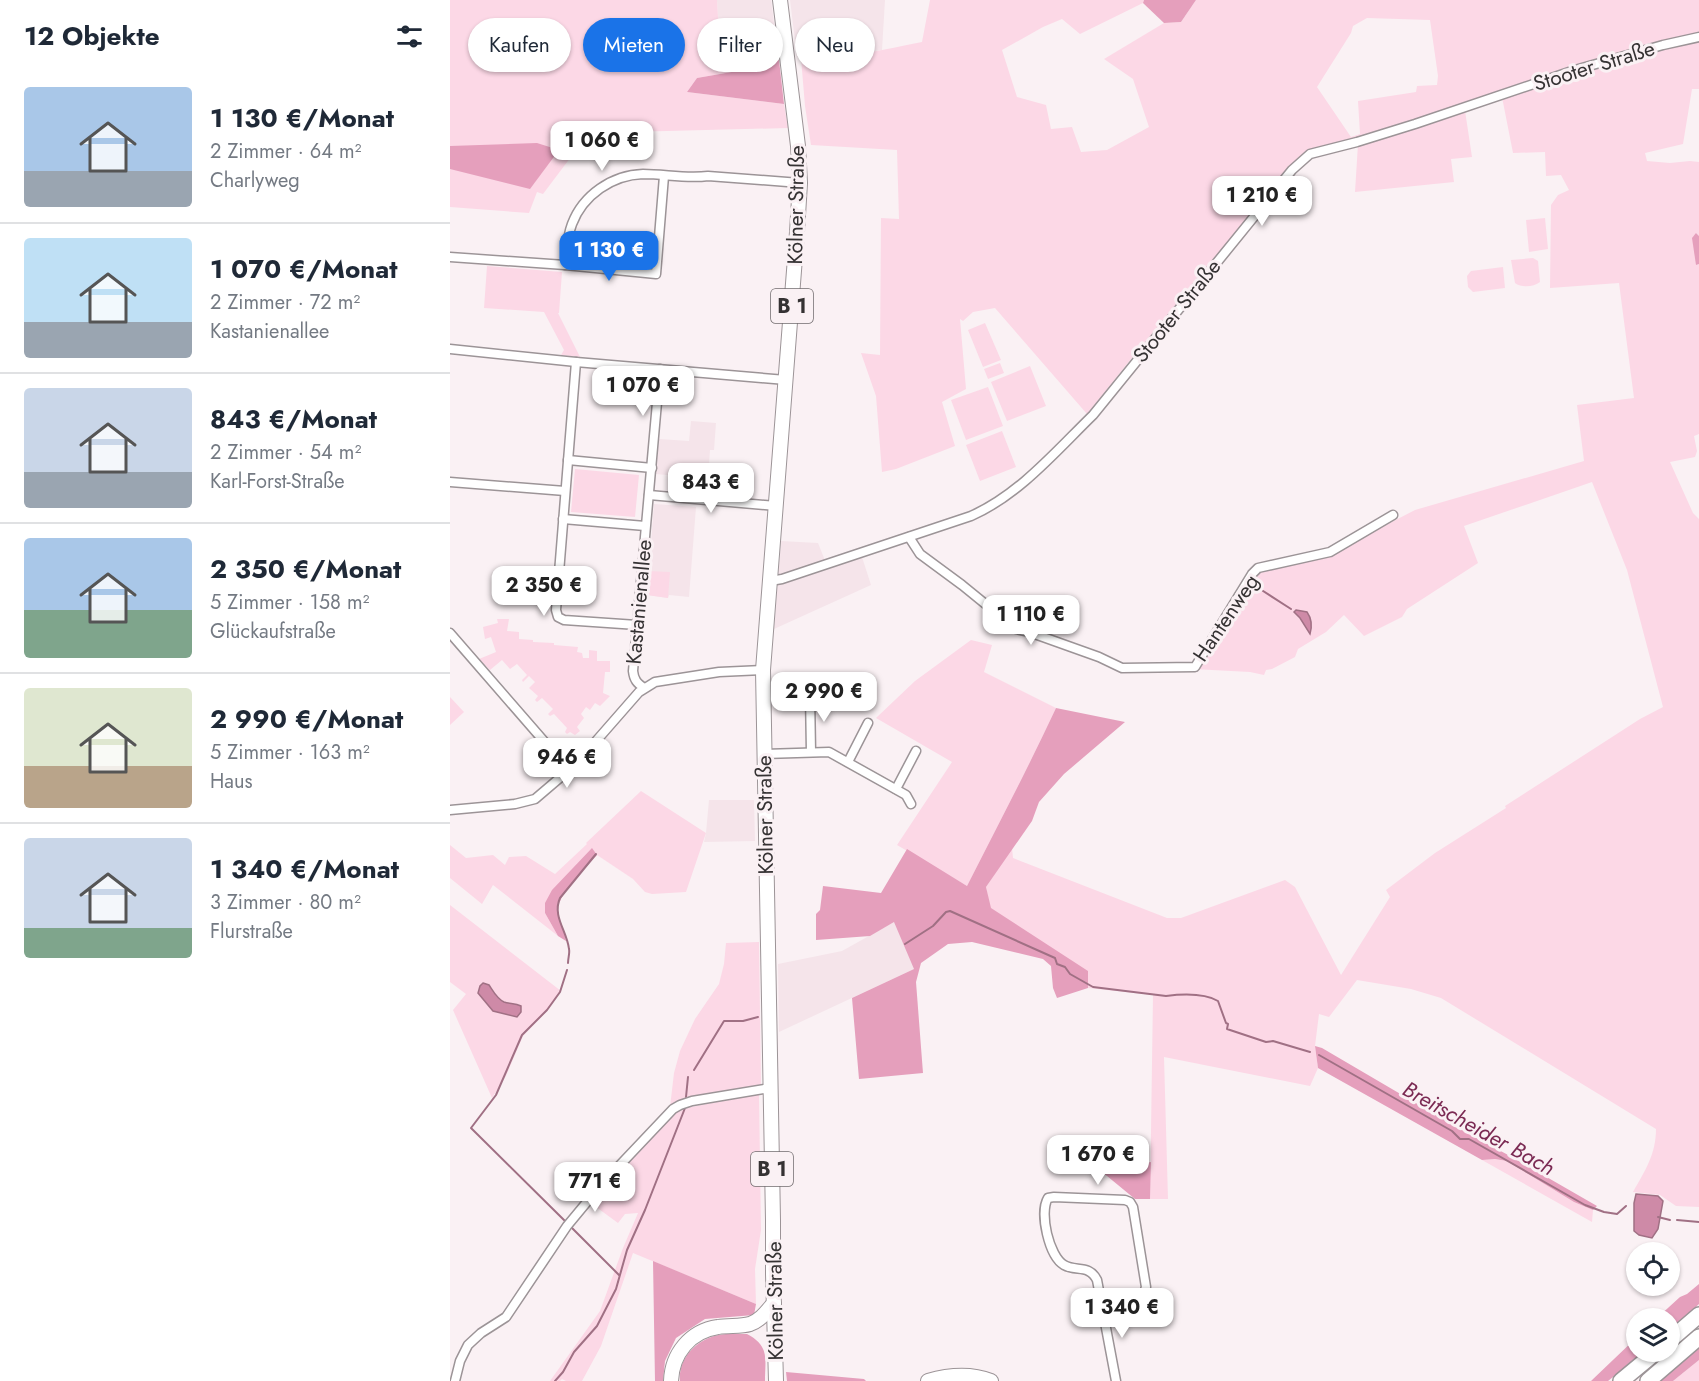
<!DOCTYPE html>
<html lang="de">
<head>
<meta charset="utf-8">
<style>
  :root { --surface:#fff; --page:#f2f2f3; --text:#1f2937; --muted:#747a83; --line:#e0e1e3; --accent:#1a73e8 }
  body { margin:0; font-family:Jost,sans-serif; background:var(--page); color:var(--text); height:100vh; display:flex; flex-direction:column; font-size:22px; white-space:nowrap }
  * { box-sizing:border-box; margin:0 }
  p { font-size:20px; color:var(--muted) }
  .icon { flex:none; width:33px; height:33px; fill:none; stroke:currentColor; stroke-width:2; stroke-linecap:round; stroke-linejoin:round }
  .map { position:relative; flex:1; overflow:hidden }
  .drawer { display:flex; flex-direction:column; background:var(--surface); width:450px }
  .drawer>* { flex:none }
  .top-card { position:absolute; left:18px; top:18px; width:570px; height:54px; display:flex; gap:12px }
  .fabs { position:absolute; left:1176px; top:1242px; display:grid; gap:12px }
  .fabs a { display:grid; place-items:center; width:54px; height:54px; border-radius:50%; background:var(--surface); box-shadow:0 2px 4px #0004; font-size:30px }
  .price { position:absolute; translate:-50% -51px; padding:0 14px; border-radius:12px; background:#fff; color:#222; font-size:20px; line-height:39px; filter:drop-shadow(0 2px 3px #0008) }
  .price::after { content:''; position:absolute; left:50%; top:36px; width:18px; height:14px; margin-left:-9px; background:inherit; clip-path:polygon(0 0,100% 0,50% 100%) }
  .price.selected { background:var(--accent); color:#fff }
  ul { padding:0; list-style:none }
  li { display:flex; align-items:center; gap:18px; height:150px; padding:0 24px }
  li+li { border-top:2px solid var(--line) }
  li span { display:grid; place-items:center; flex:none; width:168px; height:120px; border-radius:6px; color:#555 }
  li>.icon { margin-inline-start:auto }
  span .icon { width:72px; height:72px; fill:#fffc; stroke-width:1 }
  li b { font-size:26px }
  h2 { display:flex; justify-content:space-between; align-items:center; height:72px; padding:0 24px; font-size:26px }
  .pill { padding:0 21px; border-radius:27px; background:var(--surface); box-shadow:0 2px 4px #0004; font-size:21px; line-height:54px }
  .pill.selected { background:var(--accent); color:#fff }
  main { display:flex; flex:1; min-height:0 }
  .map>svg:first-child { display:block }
  .built { fill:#f5e4ea }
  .green { fill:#fcd8e6; fill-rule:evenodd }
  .forest { fill:#e59fbc }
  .water { fill:#ce8aa7; stroke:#a07084; stroke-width:1.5 }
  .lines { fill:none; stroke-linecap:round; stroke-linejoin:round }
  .stream { stroke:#a07084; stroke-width:2 }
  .minor-casing { stroke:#9c9497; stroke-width:11 }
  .primary-casing { stroke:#9c9497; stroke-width:16 }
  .motorway-casing { stroke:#9c9497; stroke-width:18 }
  .minor { stroke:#fff; stroke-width:8 }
  .primary { stroke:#fff; stroke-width:14 }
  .motorway { stroke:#fff; stroke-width:15 }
  .labels { text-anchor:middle; stroke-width:6; stroke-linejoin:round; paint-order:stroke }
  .shield { fill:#faf1f4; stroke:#706b6d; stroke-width:1.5 }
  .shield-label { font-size:20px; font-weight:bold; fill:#353233 }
  .street-label { font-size:21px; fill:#353233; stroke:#faf1f4 }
  .water-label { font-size:22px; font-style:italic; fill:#7b2a53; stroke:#faf1f4 }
</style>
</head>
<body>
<main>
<section class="drawer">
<h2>12 Objekte<svg class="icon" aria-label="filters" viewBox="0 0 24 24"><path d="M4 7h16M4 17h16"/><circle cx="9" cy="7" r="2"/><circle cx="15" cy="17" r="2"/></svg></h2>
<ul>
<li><span style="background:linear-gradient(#a9c7e8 70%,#9aa5b1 0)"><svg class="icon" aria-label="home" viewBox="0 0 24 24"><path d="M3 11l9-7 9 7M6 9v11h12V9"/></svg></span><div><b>1 130 €/Monat</b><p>2 Zimmer · 64 m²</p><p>Charlyweg</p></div></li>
<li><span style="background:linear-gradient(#bfe0f5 70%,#9aa5b1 0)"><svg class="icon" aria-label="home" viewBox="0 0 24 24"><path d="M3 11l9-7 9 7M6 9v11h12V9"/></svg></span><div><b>1 070 €/Monat</b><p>2 Zimmer · 72 m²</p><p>Kastanienallee</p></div></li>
<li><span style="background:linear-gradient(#c9d6e8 70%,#9aa5b1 0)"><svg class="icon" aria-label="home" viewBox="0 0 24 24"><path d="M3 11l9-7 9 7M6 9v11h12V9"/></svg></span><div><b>843 €/Monat</b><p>2 Zimmer · 54 m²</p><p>Karl-Forst-Straße</p></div></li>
<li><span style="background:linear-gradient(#a9c7e8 60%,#7fa58c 0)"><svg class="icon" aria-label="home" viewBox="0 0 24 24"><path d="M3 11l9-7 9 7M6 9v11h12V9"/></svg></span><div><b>2 350 €/Monat</b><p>5 Zimmer · 158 m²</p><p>Glückaufstraße</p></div></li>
<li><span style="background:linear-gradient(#dfe7d0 65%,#b9a48a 0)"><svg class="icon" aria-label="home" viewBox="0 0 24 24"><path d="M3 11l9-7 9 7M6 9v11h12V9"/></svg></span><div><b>2 990 €/Monat</b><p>5 Zimmer · 163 m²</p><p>Haus</p></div></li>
<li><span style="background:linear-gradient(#c9d6e8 75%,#7fa58c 0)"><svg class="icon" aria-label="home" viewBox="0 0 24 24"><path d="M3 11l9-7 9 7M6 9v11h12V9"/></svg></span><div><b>1 340 €/Monat</b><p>3 Zimmer · 80 m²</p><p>Flurstraße</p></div></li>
</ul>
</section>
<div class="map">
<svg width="1249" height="1381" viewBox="0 0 1249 1381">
  <rect width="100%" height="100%" fill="#faf1f4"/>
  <!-- built -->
  <g class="built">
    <path d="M267,0H321L329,60L307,51L293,43L281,44L268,17Z"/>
    <path d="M340,0H435L432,50L370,59L347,57Z"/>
    <path d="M241,421L266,423L264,450H260L257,494L238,493L239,477L206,474L209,439L239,441Z"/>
    <path d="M204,504L246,507L239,597L219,595L218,598L197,595Z"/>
    <path d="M331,541L368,543L378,568L412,557L421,585L324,629Z"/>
    <path d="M259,800H304L305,841L254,842L256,833Z"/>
    <path d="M459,911L464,969L329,1032L328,964L392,951L444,922Z"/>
  </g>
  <!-- green -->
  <g class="green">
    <path d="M0,0H267L268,17L293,70L247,78L237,92L334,104L338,128L139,133L93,194L87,192L79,213L0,207Z"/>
    <path d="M480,0H694L693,3L630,34L612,19L593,27L552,50L567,97L596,105L601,129L622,127L631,152L657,150L699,127L683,79L654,59L714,23L731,22L746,0H1249V89H1242L1233,144L1195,153L1197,161L1220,163L1240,161L1249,162V236L1246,233V265L1249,264V434L1244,436L1247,451L1245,457L1220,462L1243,513L1249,519V1207L1226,1206L1210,1195L1183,1192C1195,1171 1206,1154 1206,1129L991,998L961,989L907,980L879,1017L869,1014L865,1046L868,1068L860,1086L714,1057L718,1199H700L703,995L638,988L637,971L540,908L536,887L562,848L563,858L717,918H731L835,880L845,887L891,975L940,897L936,890L985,853L1056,808L1055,806L1190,719L1213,707L1177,570L1142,482L1014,526L1028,563L957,609L952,617L914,636L894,615L876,632L848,649L845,657L822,669L816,670L814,675L800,672L743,669L807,573L812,569L876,556L965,510L1134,461L1127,405L1184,398L1169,283L1100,288L1101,205L1108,195L1119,190L1111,175L1096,176L1095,152L1063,153L1051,92L1014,104L1022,157L1001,159L1004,182L905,192L908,144L864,156L851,165L694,343L637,414L545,308L523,312L513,321L510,319L516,389L492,402L505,446L446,469L432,472L426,396L411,353L430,355L431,218L449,219L447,150L361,145L355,106L351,58C391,59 433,50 472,42ZM917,18L980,20L988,76L987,85L967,86L966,92L908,101L910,134L901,137L867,87L901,33L903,26Z"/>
    <path d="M1095,218L1098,249L1079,252L1076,220Z"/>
    <path d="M1083,258L1088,261L1090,282C1084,287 1071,288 1065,283L1061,260Z"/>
    <path d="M37,266L112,272L109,313H108L130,357L111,355L114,350L94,312L34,308Z"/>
    <path d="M1053,267L1055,288L1023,292L1018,287L1017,276L1021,271Z"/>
    <path d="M535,323L551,360L533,367L518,330Z"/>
    <path d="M550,363L554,373L538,379L534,369Z"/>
    <path d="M580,366L596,406L557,421L541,382Z"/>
    <path d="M538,387L553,426L516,440L501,400Z"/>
    <path d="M552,431L566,467L530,481L516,445Z"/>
    <path d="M125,469L189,475L185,517L121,512Z"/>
    <path d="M198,571L220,572L218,598L197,595Z"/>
    <path d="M47,619H59L57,631L69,632V639L83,640V642L104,643V645L128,647L127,652L132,653L133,658H139V650L147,651V661H160V672H155L153,693L160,696L150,706L145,703L140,710L136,707L131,714L134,718L127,727L130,731L125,735L120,732L117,734L115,732L117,728L104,714L100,716L98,714L103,709L92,698L87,702L85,700L88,696L79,688L85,682L79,676L73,682L72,680L77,675L67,664L60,669L52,660L40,670L29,659L46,652L41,637L35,639L33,627L48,623Z"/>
    <path d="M521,640L542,645L534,672L606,708C578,768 547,827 517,886L447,845L502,762L426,718L465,681Z"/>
    <path d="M0,697L14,712L0,725Z"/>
    <path d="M191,791L256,833L236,892L202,894L195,892L183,879L147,855L142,849L95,913L108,936L43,885L32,904L0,878V845L16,858L43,855L55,865L59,857L76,856L105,874L137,844L136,843Z"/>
    <path d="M0,905L111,991L98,1010L73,1036L56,1076L42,1098L3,1010L16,994L0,982Z"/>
    <path d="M309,942L311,1084L307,1088L220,1107L224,1073L230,1051L245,1019L269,984L274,964L276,943Z"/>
    <path d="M309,1094L311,1230L305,1269L306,1304L183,1253L151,1346L132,1381H116L112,1379L110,1381H100L150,1311L173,1248L188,1213L175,1214L168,1223L142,1204L145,1198L220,1117L231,1109Z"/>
    <path d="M1045,1159L1057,1161L1124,1202L1143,1210L1142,1222L1032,1160Z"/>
    <path d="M1249,1360V1381H1223Z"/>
  </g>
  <!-- forest -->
  <g class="forest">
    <path d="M694,0H746L731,22L714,23L693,3Z"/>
    <path d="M293,43L307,51L329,60L334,104L237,92L247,78L293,70L281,44Z"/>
    <path d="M87,143L109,150L80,189L0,169V146Z"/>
    <path d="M1246,233L1249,236V264L1246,265L1242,238Z"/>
    <path d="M606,708L675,722L614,774L589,802L582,821L536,887L541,908L638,971V988L607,998L603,988L601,966L593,959L522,942L498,944L471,963L466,982L473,1073L409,1079L402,998L464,969L444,922L420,936L366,940V914L370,910L373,886L431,893L457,849L517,886C547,827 578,768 606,708Z"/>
    <path d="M142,848L147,855C136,868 105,896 108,913C110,923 115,931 116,941L108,936L95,913V903L102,890Z"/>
    <path d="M865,1046L872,1048L1017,1133L1060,1156L1147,1206L1143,1210L1124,1202L1057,1161L1045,1159L1032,1160L868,1068Z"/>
    <path d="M623,1148L649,1150L669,1168L701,1162L700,1199H685Z"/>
    <path d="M203,1261L306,1304L304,1315L255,1319L226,1338L215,1361L213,1381H205Z"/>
    <path d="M1249,1284V1304L1220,1331V1318H1207L1230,1297L1237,1294Z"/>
    <path d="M297,1334C320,1346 315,1359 315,1381H230C228,1358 247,1339 269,1335C278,1333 288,1334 297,1334Z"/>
    <path d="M1186,1338V1352H1194L1158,1381H1141Z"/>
    <path d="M1249,1345V1360L1223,1381H1206Z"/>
    <path d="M336,1372L414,1379L416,1381H337Z"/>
  </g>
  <!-- water -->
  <g class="water">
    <path d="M846,610L857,612C862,619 862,627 860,634L850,618L844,612Z"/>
    <path d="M33,983L39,985C43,991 47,999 54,1002C60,1004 65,1003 71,1006V1012L67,1017L43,1011L28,993L30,986Z"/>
    <path d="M1186,1194L1208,1196L1213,1201L1208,1229L1202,1238L1189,1235L1184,1231V1203Z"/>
  </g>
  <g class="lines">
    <!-- stream -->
    <g class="stream">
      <path d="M800,590L810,589L841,609"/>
      <path d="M455,944L483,926L496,912L500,911L605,958L607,964L615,967L620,974L643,987L716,996C732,994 754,993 768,1001L776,1023L778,1024L777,1029L816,1042L823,1041L860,1052"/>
      <path d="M118,963C118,958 120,953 119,949C117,931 102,916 110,898L146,854"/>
      <path d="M869,1055L1002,1131L1010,1139H1019L1135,1205L1154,1212L1167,1214L1176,1206"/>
      <path d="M244,1070L274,1021H293L308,1017"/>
      <path d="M236,1097L238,1077"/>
      <path d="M1208,1217L1220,1220"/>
      <path d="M1227,1220L1249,1222"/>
      <path d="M115,1221L21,1128L46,1095L72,1035L97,1010L110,992L117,970"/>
      <path d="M121,1227L169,1275"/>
      <path d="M105,1381L113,1372L124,1352L147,1326L166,1289L177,1250L195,1210L235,1108"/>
    </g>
    <!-- minor casing -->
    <g class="minor-casing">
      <g id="minor">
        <path d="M0,257L115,265C116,252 117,237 122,224C133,195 162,175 193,174C215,174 236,179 258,176L350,183"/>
        <path d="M115,265L206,274L214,176"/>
        <path d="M0,349L126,362L336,380"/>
        <path d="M126,362L106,610L108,617L114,620L187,625"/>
        <path d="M118,460L202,468"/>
        <path d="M0,482L115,491"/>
        <path d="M199,495L326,506"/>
        <path d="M113,519L195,526"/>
        <path d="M459,537L470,554L512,585L566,629L579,632L649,657L672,668L745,667L802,574L808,568L880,552L943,515"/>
        <path d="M320,581L332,579L521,516C569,495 606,451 643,415L842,170L860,154L907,142L965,124L1125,70L1213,45L1249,37"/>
        <path d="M0,633L119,770"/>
        <path d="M194,688C187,683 184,680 183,671L210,369"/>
        <path d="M360,694L361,752"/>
        <path d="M314,754L379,752L456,795L461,804"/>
        <path d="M398,762L418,723"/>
        <path d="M446,789L466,751"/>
        <path d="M0,810L65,804L85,799L119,770L133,756L189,692L205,682L269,672L313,670"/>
        <path d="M652,1303L689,1296L694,1293L696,1287L683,1207L680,1202L675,1200L604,1197L598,1198C589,1213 599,1256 614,1265C626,1272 639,1264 647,1280L666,1381"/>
        <path d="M5,1381L10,1361L18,1345L31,1333L56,1317L117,1226L151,1185L223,1109L230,1105L242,1101L320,1088"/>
      </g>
    </g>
    <!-- primary casing -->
    <g class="primary-casing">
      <g id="primary">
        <path d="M221,1381C222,1354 240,1331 268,1327C279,1325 290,1327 300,1324C311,1320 317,1311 324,1303"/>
        <path d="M326,1381L323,1274V1220L313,670L347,232L350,183L348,146L330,0"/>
        <path d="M478,1381C499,1375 520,1373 541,1381"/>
      </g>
    </g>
    <!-- motorway casing -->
    <g class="motorway-casing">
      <g id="motorway">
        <path d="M1220,1340L1249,1315"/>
        <path d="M1171,1381L1206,1352"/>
        <path d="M1198,1381L1249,1337"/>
      </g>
    </g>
    <!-- minor -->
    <use href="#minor" class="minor"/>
    <!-- primary -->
    <use href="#primary" class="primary"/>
    <!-- motorway -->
    <use href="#motorway" class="motorway"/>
  </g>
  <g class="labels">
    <!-- shield labels -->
    <g class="shield">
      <rect x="321" y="289" width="42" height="34" rx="4.5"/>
      <rect x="301" y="1152" width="42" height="34" rx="4.5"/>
    </g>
    <g class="shield-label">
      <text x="342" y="313">B 1</text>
      <text x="322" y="1176">B 1</text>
    </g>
    <!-- street labels -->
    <g class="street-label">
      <text transform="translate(1144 66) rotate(-17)" y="7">Stooter Straße</text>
      <text transform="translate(346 205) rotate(-89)" y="7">Kölner Straße</text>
      <text transform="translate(727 311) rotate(-51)" y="7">Stooter Straße</text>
      <text transform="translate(189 602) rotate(-85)" y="7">Kastanienallee</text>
      <text transform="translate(776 618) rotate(-56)" y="7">Hantenweg</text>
      <text transform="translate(315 815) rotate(-91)" y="7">Kölner Straße</text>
      <text transform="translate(325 1301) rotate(-91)" y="7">Kölner Straße</text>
    </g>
    <!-- water labels -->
    <g class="water-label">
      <text transform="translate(1029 1128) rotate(29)" y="8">Breitscheider Bach</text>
    </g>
  </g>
</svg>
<div class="fabs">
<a><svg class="icon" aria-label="locate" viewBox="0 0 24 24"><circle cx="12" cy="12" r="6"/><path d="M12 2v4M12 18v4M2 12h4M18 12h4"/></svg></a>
<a><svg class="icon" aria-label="layers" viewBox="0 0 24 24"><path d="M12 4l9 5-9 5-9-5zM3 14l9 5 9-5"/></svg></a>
</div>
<b class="price" style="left:152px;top:172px">1 060 €</b>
<b class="price" style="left:812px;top:227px">1 210 €</b>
<b class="price selected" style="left:159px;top:282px">1 130 €</b>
<b class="price" style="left:193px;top:417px">1 070 €</b>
<b class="price" style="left:261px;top:514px">843 €</b>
<b class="price" style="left:94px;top:617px">2 350 €</b>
<b class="price" style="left:581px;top:646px">1 110 €</b>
<b class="price" style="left:374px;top:723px">2 990 €</b>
<b class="price" style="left:117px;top:789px">946 €</b>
<b class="price" style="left:648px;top:1186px">1 670 €</b>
<b class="price" style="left:145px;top:1213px">771 €</b>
<b class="price" style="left:672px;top:1339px">1 340 €</b>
<div class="top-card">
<a class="pill">Kaufen</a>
<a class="pill selected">Mieten</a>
<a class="pill">Filter</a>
<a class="pill">Neu</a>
</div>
</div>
</main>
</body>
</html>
